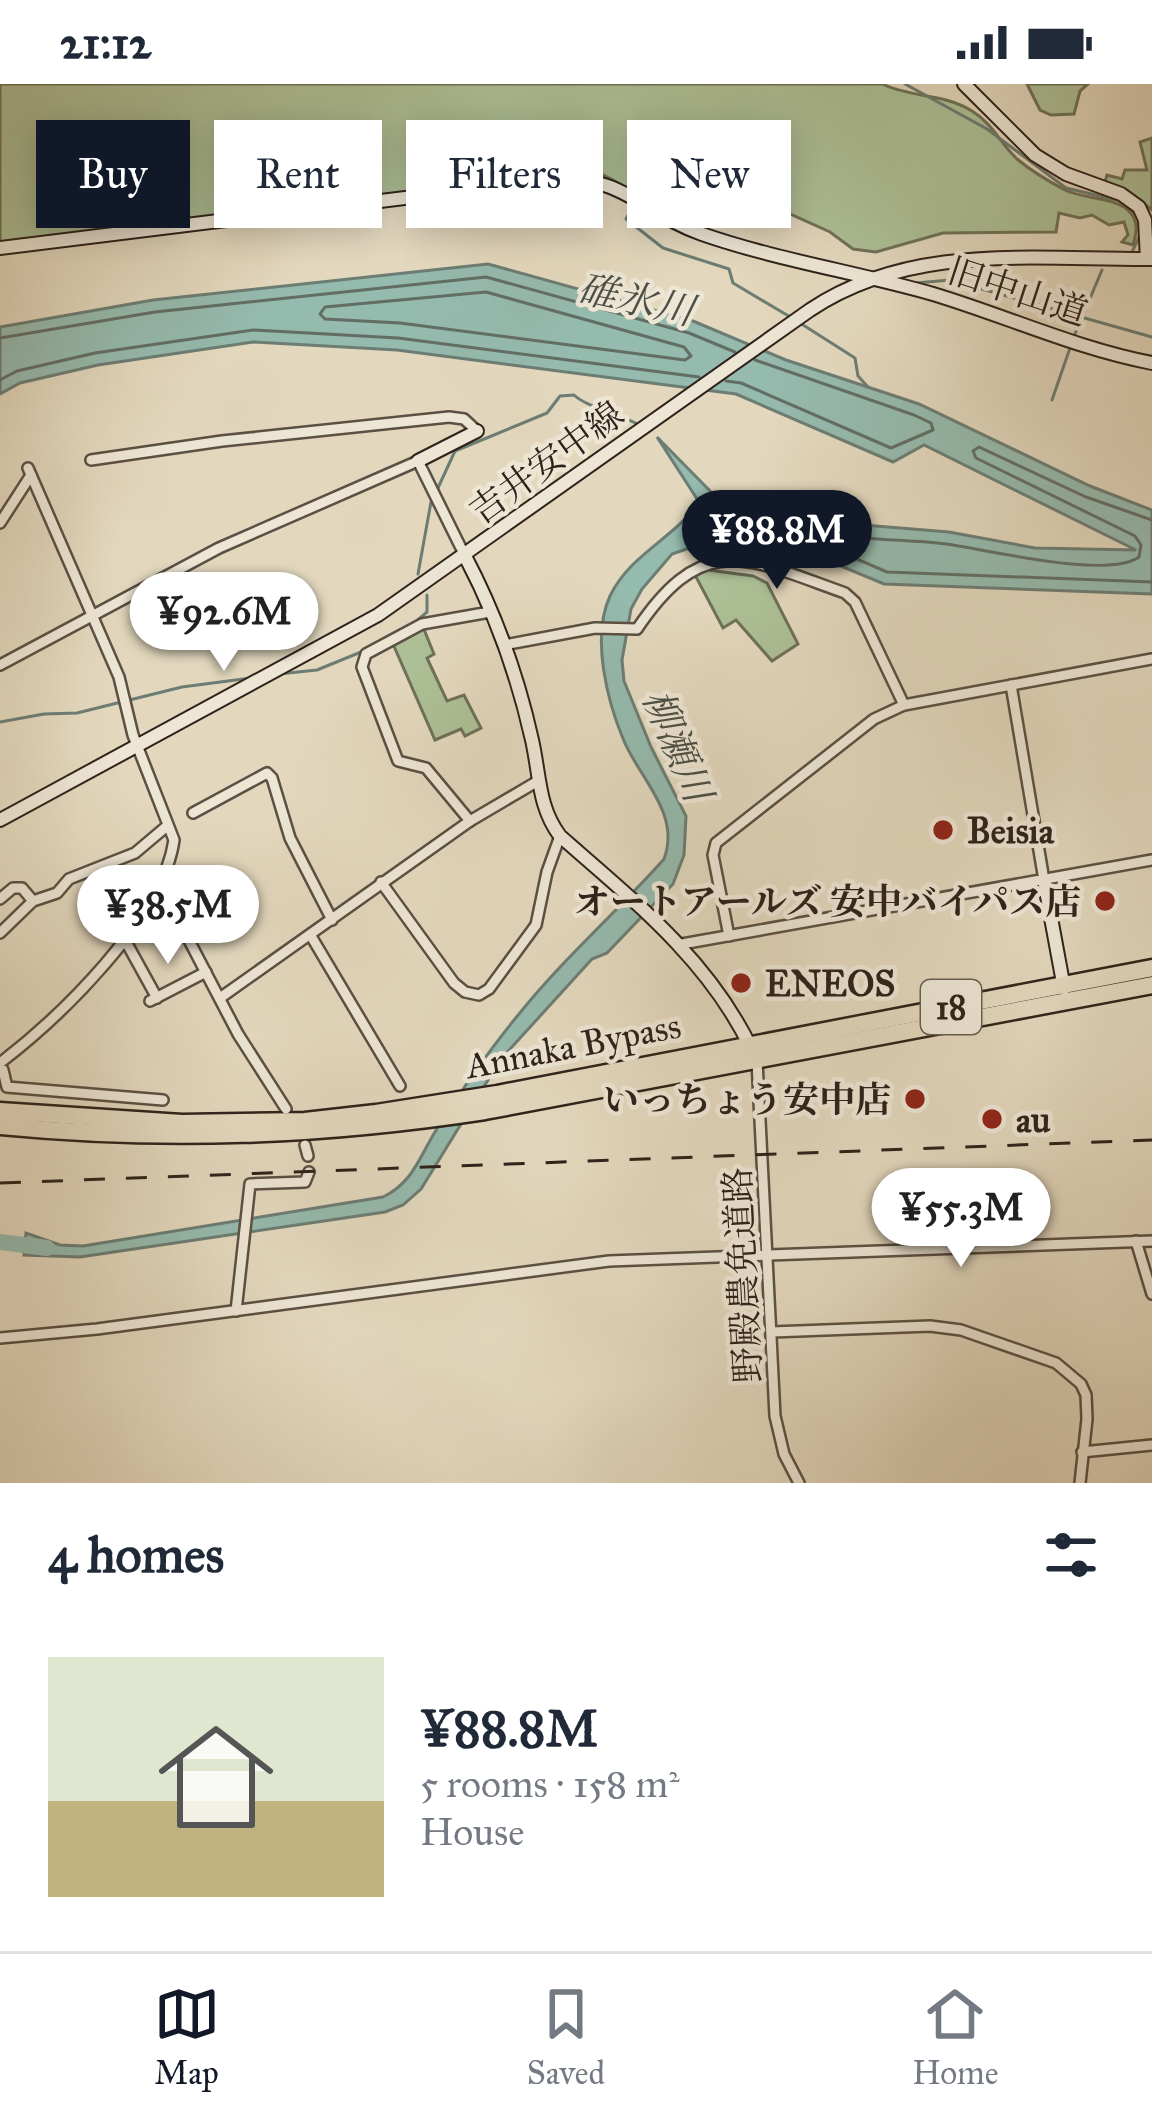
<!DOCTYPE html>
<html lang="en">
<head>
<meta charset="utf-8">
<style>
  :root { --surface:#fff; --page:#f6f6f7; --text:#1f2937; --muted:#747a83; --line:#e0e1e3; --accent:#111827 }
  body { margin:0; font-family:"IM FELL Great Primer","Noto Serif JP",serif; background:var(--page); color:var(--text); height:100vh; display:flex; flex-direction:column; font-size:45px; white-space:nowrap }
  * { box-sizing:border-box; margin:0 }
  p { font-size:39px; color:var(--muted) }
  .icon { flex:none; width:66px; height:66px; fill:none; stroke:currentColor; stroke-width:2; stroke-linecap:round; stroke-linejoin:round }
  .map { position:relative; height:1399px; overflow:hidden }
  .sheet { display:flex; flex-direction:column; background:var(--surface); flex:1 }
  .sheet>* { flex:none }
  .banner { position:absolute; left:36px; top:36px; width:1080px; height:108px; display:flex; gap:24px }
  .price { position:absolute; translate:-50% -102px; padding:0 27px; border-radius:42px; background:#fff; color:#222; font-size:39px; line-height:78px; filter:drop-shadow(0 3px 6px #0008) }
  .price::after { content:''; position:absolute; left:50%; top:72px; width:36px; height:27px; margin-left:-18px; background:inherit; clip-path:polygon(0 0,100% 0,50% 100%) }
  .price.active { background:var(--accent); color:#fff }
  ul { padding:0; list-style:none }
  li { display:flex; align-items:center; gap:36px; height:300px; padding:0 48px }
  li+li { border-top:3px solid var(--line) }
  li span { display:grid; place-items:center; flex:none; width:336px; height:240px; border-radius:0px; color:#555 }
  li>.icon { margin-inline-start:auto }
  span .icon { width:144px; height:144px; fill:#fffc; stroke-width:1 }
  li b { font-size:51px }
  h2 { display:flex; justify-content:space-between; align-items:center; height:144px; padding:0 48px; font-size:51px }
  .tag { padding:0 42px; border-radius:0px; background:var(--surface); box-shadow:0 6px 30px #0003; font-size:42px; line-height:108px }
  .tag.active { background:var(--accent); color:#fff }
  .status { display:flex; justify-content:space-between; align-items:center; height:84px; padding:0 60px; background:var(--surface); direction:ltr }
  .status svg { height:33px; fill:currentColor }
  .dock { display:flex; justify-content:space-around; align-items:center; height:168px; border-top:3px solid var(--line); background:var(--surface); font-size:33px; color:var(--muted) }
  .dock a { display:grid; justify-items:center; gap:6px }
  .dock .active { color:var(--accent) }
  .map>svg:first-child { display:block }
  .green { fill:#adc097; stroke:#6e7158; stroke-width:3 }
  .water { fill:#95baae; stroke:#6c7d73; stroke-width:3 }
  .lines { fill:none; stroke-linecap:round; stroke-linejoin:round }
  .shore { stroke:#626e64; stroke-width:3 }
  .stream { stroke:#6c7d73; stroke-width:3 }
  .river { stroke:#95baae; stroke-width:16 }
  .street-casing { stroke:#5b5043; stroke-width:14 }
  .secondary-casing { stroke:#2e221a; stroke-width:16 }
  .highway-casing { stroke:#2e221a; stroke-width:21 }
  .street { stroke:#ede6d5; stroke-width:9 }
  .secondary { stroke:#ede6d5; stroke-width:12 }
  .highway { stroke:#e3d8be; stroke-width:16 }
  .rail { stroke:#2e221a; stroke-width:3; stroke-dasharray:21 21; stroke-linecap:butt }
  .poi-dot { fill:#8f2418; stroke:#ede6d5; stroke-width:4.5 }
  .labels { text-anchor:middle; stroke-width:9; stroke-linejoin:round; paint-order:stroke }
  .shield { fill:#ede6d5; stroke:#675d52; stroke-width:3 }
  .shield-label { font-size:33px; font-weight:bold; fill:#2e221a }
  .street-label { font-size:36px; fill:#2e221a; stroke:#ede6d5 }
  .poi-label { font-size:36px; font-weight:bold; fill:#2e221a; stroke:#ede6d5; text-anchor:start }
  .water-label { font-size:39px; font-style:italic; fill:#4d5046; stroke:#ede6d5 }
</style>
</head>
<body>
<div class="status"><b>21:12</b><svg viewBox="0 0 49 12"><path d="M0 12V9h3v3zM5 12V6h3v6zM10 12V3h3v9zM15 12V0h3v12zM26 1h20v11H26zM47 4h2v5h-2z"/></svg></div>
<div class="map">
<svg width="1152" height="1399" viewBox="0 0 1152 1399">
  <rect width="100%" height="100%" fill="#e3d8be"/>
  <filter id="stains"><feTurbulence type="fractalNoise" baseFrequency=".00167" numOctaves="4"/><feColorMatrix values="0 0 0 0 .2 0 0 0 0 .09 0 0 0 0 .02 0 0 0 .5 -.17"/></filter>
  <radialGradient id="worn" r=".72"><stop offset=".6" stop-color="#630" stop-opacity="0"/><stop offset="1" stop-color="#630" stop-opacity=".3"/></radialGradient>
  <!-- green -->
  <g class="green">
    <path d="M0,0H882C911,14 943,9 972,27C992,39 1000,59 1017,75C1030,86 1050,98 1065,106C1084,115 1113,113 1128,126C1139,137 1137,148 1133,161L1122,158L1128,151L1124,138L1109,141L1092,131L1080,134L1059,129L1056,148L943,149L876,168L853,165L830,148L790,130L742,116L721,137C673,141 638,106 595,87L0,158Z"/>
    <path d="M1027,0H1088L1080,7L1074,30L1051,31L1040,26Z"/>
    <path d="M1152,54V126L1128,107L1105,98L1107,91L1122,95L1125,86H1147L1140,58Z"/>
    <path d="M708,486L753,492L767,499L798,560L772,577L736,536L723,544L695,491Z"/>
    <path d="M423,543L434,570L427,574L447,617L464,611L481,644L465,652L461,645L435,656L393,560Z"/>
  </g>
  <!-- water -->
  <path class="water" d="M488,180L693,237L786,276L919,320L1090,402L1152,426V510L884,500L771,453L744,450L727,451L672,470L642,505L631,525L622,576L624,597L651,663L686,732L684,771L673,800L607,869L592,875L501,975L421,1105L403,1121L385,1128L80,1173L24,1171L26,1149L60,1161L83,1162L383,1113C414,1098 420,1071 438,1043C463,1004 489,966 519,930C563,875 617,828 664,775C681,730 640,695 624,657C607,617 591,553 610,512C631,469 675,454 699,418L657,353L716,413L839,439L949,448L1035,464L1136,466L924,361L893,378L736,310L397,266L253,258L98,281L20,299L0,310V243L153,216Z"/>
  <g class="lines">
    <!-- shore -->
    <g class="shore">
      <path d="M486,208L684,263L691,272L685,276L400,239L325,235L320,230L325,223Z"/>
      <path d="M0,254L155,228L486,193L689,249L735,268"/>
      <path d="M0,296L17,287L95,269L253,246L398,254L699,293"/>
      <path d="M726,297L741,299L891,364L933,346L931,339L914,331L755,276"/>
      <path d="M1152,436L1086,413L979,363L973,367L976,374L1135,452L1141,461L1139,473C1107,496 986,465 946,460C906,455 865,457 826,448L819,455L822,460L887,488L1152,498"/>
    </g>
    <!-- stream -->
    <g class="stream">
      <path d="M905,0L987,45L1066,104L1121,117L1136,131"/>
      <path d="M643,110L649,103"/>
      <path d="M633,122L626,135L663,164L729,185L733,199L792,234"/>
      <path d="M1132,168L1140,151"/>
      <path d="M916,199L950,196L1152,253"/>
      <path d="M800,239L855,274L858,292L868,303"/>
      <path d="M1075,250L1102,186"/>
      <path d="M1052,316L1070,264"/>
      <path d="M437,406L455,367L547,329L560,312L574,311C588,324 621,330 641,342"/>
      <path d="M418,490L431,418"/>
      <path d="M412,541L427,528V511"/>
      <path d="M279,590L317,586L361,568"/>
      <path d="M0,638L44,630L77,629L182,603L251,594"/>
    </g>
    <!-- river -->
    <path class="river" d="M0,1158L47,1164"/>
    <!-- street casing -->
    <g class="street-casing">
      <g id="street">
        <path d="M91,376L222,357L449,333L464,335L477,347"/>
        <path d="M0,439L31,391"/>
        <path d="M504,561L595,544L637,545C704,445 749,475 845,509L855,518L904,621"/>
        <path d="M0,581L219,464L418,377L465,472"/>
        <path d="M1011,601L1044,796"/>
        <path d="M193,729L267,689L272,694L290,754L332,836"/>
        <path d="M470,737L426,684L398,677L362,583L366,570L422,540L490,528"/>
        <path d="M381,798L454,899L465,908L479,911L489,905L536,841L547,788L560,752"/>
        <path d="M159,799L238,950L286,1025"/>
        <path d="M0,815L13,804H22L33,817"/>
        <path d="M0,849L33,817L57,809L69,795L135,769L167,742"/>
        <path d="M311,852L400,1002"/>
        <path d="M729,852L713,771L716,759L874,635L904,621L1152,575"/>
        <path d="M125,856L157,914"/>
        <path d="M682,860L1152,776"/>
        <path d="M220,914L470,737L538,697"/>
        <path d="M150,917L206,888"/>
        <path d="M757,977L775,1332L784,1370L799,1399"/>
        <path d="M0,979C60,933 163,834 174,756L133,651L119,593L28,384"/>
        <path d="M0,986H3L7,1003L163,1016"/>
        <path d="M305,1061L308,1072"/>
        <path d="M1136,1157L1152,1210"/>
        <path d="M236,1227L250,1100L305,1098L309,1088"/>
        <path d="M772,1248L930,1242L961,1246L1056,1279L1081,1300L1086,1311L1087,1335L1080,1399"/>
        <path d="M0,1254L97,1245L609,1177L1152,1157"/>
        <path d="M1082,1368L1152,1361"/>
      </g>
    </g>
    <!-- secondary casing -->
    <g class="secondary-casing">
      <g id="secondary">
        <path d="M964,0L1035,71L1066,90L1121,110L1139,123L1145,136L1147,175"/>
        <path d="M0,164L559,95C622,92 647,131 702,150C777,176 856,188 933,210C1006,232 1078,265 1152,279"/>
        <path d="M418,377L477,347"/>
        <path d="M465,472C495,529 518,593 532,656C540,691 538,723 560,752C633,816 708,875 751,964"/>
        <path d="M0,736L378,531L810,226C911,158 1037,176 1152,175"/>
        <path d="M1044,796L1064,904"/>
      </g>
    </g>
    <!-- highway casing -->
    <g class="highway-casing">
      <g id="highway">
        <path d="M0,1027L182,1039L305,1037L376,1029L497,1010L1152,884"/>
        <path d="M0,1042C166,1058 321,1052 485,1027L1152,901"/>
      </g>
    </g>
    <!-- street -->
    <use href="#street" class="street"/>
    <!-- secondary -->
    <use href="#secondary" class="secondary"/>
    <!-- highway -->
    <use href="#highway" class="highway"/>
    <!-- rail -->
    <path class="rail" d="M0,1099L1152,1056"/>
  </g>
  <!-- markers -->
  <g class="poi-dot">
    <circle cx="943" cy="746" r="12"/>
    <circle cx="1105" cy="817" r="12"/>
    <circle cx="741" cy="899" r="12"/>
    <circle cx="915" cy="1015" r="12"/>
    <circle cx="992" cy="1035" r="12"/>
  </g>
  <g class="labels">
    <!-- shield labels -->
    <rect class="shield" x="921" y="896" width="60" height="54" rx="9"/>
    <g class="shield-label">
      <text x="951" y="935">18</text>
    </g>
    <!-- street labels -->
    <g class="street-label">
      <text transform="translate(1018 207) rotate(18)" y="13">旧中山道</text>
      <text transform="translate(546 378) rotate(-36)" y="13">吉井安中線</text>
      <text transform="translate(573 961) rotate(-11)" y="13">Annaka Bypass</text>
      <text transform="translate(742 1191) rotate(-93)" y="13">野殿農免道路</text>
    </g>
    <!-- poi labels -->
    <g class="poi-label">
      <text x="967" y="759">Beisia</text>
      <text x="1081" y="830" text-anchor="end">オートアールズ 安中バイパス店</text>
      <text x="765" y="912">ENEOS</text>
      <text x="891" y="1028" text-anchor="end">いっちょう安中店</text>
      <text x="1016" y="1048">au</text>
    </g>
    <!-- water labels -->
    <g class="water-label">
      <text transform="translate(636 215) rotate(12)" y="14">碓氷川</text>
      <text transform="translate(678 661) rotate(67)" y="14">柳瀬川</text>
    </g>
  </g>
  <rect width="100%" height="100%" filter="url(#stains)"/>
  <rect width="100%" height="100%" fill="url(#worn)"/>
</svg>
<b class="price active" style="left:777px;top:508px">¥88.8M</b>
<b class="price" style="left:224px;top:590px">¥92.6M</b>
<b class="price" style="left:168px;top:883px">¥38.5M</b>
<b class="price" style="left:961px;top:1186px">¥55.3M</b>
<div class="banner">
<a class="tag active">Buy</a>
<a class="tag">Rent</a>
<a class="tag">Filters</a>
<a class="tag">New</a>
</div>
</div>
<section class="sheet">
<h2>4 homes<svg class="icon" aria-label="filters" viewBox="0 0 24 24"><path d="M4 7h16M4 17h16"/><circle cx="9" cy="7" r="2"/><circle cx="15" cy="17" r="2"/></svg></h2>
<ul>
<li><span style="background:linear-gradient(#dfe7d0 60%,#c2b280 0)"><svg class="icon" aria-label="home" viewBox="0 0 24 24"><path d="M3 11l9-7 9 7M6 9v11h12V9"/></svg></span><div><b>¥88.8M</b><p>5 rooms · 158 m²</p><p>House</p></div></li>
</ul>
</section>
<nav class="dock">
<a class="active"><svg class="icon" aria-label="map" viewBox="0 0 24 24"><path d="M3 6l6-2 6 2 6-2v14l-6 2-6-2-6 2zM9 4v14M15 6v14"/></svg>Map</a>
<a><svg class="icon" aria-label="saved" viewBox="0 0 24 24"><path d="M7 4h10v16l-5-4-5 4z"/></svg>Saved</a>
<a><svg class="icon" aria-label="home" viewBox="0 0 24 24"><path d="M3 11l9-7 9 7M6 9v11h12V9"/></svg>Home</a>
</nav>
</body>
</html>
